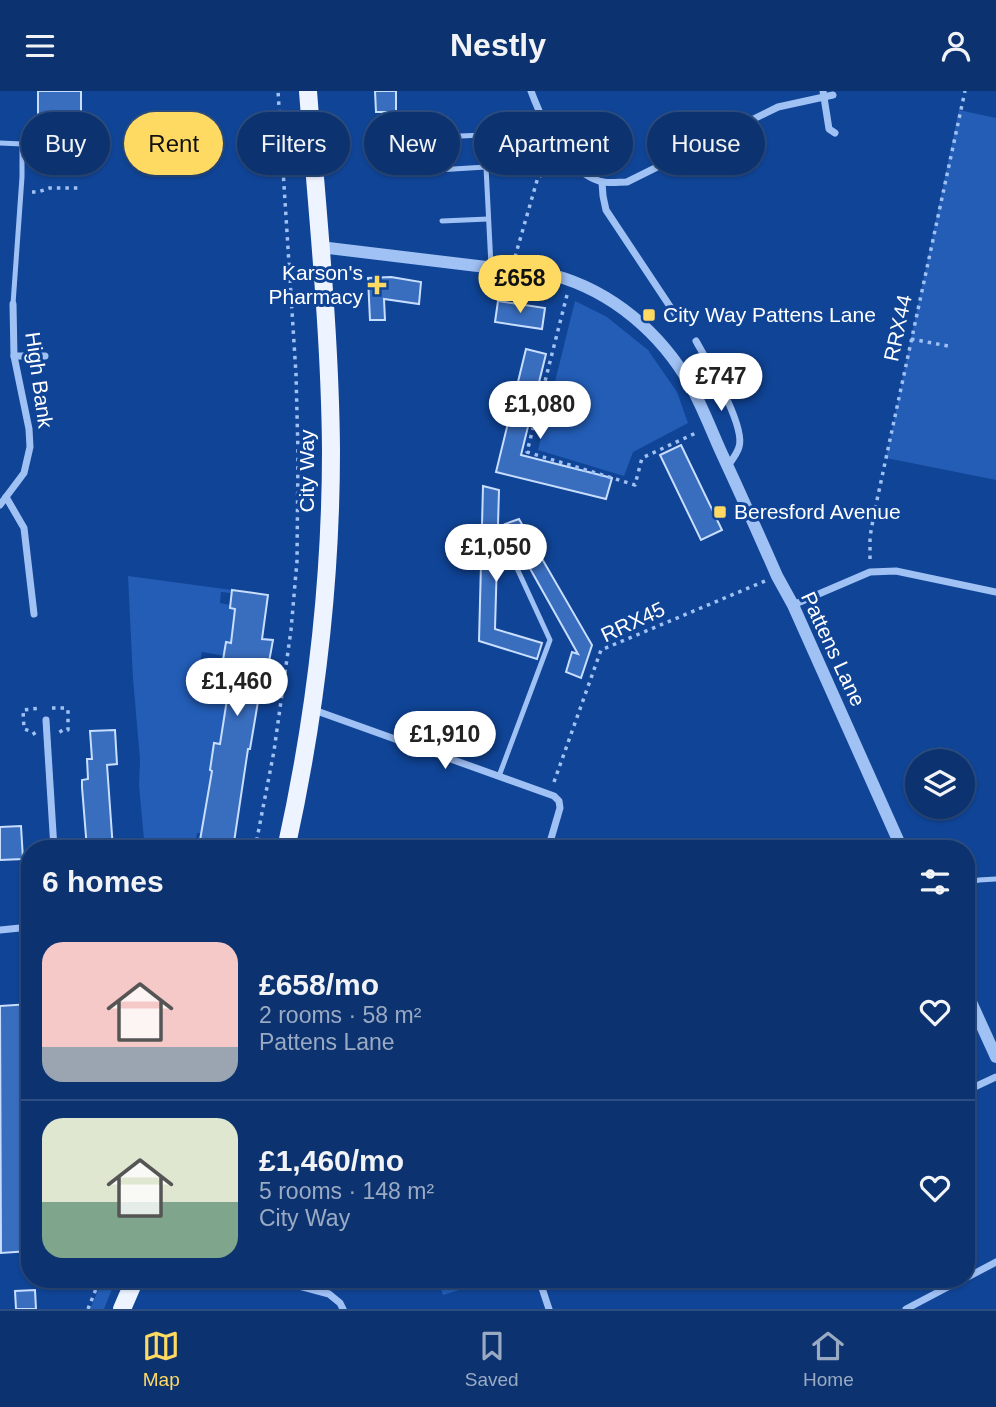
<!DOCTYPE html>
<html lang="en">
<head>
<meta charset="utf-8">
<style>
  :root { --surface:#0c3370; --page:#153b75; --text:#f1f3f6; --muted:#9aaac3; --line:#2c4e83; --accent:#ffda63 }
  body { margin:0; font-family:Helvetica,sans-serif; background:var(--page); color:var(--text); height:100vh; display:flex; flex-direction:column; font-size:26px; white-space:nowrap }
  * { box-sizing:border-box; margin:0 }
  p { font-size:23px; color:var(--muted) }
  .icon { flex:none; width:38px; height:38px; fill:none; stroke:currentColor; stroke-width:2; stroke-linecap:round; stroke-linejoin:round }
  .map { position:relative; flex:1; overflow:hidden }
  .side { position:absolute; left:21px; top:749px; width:954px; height:448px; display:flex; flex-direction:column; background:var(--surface); border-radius:28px; box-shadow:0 2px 5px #0004,0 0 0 2px var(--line) }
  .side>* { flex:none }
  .top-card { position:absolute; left:21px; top:21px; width:956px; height:63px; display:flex; gap:14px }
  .controls { position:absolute; left:905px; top:658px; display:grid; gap:14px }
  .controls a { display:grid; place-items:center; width:70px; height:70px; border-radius:50%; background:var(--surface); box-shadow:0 2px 5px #0004,0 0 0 2px var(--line); font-size:35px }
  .price { position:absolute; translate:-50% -60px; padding:0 16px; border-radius:24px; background:#fff; color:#222; font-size:23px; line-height:46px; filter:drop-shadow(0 2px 4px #0008) }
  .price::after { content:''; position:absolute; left:50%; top:42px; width:21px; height:16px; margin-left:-10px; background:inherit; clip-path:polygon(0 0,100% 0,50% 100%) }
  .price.current { background:var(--accent); color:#111 }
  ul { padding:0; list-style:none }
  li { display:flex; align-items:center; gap:21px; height:175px; padding:0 21px }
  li+li { border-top:2px solid var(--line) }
  li span { display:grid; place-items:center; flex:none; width:196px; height:140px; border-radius:21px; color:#555 }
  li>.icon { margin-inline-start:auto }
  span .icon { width:84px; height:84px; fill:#fffc; stroke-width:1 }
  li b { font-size:30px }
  h2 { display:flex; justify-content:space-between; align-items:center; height:84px; padding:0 21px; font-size:30px }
  .tag { padding:0 24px; border-radius:32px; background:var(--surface); box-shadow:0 2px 5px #0004,0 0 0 2px var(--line); font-size:24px; line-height:63px }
  .tag.current { background:var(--accent); color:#111 }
  header { display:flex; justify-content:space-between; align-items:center; height:91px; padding:0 21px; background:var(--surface); font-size:32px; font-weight:700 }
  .dock { display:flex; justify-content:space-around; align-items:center; height:98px; border-top:2px solid var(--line); background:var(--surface); font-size:19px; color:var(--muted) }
  .dock a { display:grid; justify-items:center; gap:4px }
  .dock .current { color:var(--accent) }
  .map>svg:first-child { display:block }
  .green { fill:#235db6 }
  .building { fill:#396ebf; stroke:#c8defe; stroke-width:2 }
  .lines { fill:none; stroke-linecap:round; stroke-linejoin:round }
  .path { stroke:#a0c1f4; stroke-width:3.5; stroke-dasharray:3.5 5; stroke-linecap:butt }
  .service { stroke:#a0c1f4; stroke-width:5 }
  .minor { stroke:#a0c1f4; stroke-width:7 }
  .tertiary { stroke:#a0c1f4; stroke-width:12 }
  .primary { stroke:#edf3ff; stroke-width:18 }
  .poi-dot { fill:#ffda63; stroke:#104496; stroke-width:2.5 }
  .labels { text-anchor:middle; stroke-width:6; stroke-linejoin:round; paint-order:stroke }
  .poi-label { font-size:21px; fill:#fff; stroke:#104496; text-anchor:start }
  .street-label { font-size:21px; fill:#fff; stroke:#104496 }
</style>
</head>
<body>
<header><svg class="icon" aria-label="menu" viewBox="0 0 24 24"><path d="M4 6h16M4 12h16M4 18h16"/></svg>Nestly<svg class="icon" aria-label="person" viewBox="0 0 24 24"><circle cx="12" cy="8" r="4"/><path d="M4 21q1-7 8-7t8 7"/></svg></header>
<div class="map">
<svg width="996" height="1218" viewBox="0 0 996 1218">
  <rect width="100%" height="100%" fill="#104496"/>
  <!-- green -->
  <g class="green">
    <path d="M959,19L996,27V389L886,367Z"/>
    <path d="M575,210L607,226L648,259L677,301L688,332L633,361L624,385L538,359Z"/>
    <path d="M128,485L232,499L231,502L221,501L220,512L230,514V517L242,519L238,553L226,551L224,565L202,561L200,571L228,576L224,601L237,603L228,655L214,653L208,706V733L203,732L201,742H197L195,754L205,756L204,758H113L112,752L144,749L139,694L140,668L133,588Z"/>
    <path d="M30,932V993L0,995V990L17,989L26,981L25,967H0V963L16,962L7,933Z"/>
    <path d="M103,1188H116L104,1218H90Z"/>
    <path d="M438,1188H469L472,1195L443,1204Z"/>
  </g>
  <!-- building -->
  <g class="building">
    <rect x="38" y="0" width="43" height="32"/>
    <path d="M375,0H396V21H376Z"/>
    <path d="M391,186L421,191L419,213L384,208L385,229H370L368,187Z"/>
    <path d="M498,210L545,217L542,238L495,231Z"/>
    <path d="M526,258L546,263L521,364L612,387L606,408L496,381Z"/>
    <path d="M681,354L722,439L701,449L660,364Z"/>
    <path d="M483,395L499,399L495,538L542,552L537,568L479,550Z"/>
    <path d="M519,428L592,554L581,587L566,581L572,561L578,563L505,433Z"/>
    <path d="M232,499L268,504L262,548L273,549L267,582L263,581L250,658H248L233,758H204L205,756L199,755L212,680L210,679L214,652L220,653L228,602L224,601L228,576L222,575L226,551L231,552L235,518L230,517Z"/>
    <path d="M115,639L117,673L107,674L113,758H87L82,696V689L88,688L87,668H92L90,640Z"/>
    <path d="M21,735L23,768L0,769V736Z"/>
    <path d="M30,913V932H21L27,993H30V1044H28L30,1160L1,1162L0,915Z"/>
    <path d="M35,1199L36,1218H16L15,1200Z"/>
  </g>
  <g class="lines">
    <!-- path -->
    <g class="path">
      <path d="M32,101H38L50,97H82"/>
      <path d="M515,166L538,86L558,76"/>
      <path d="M567,204L527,361L635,394L642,367L698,341"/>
      <path d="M911,248L948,255"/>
      <path d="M870,468V446L874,423L965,0"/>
      <path d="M52,617H66L68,619V639H63L58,642"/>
      <path d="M35,644L33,641L24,638L23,619L41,617"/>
      <path d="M554,691L601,559L765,490"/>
      <path d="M255,758L274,660L291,539L297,470L298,362L296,283L278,0"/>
      <path d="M88,1218L100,1188"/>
    </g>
    <!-- service -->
    <g class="service">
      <path d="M436,46L484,44L486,76"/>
      <path d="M0,52L22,53V86L13,213"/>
      <path d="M437,79L486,76L491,175"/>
      <path d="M442,130L488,128"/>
      <path d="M499,685L550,549L504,449"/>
      <path d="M966,792L979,789L996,788"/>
    </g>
    <!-- minor -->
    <g class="minor">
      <path d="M531,0C543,32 564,78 599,90C608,93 618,91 627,91L778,16L833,4"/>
      <path d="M823,0L829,38L835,42"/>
      <path d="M602,91L603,105L606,119L677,226"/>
      <path d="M696,250C707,270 746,335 739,356C737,363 731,370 728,375"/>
      <path d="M14,265H45"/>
      <path d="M6,406L24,437L34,523"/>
      <path d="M0,414L24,382L30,356L29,338L14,265L13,213"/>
      <path d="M793,514L870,481L896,480L996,501"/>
      <path d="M314,619L554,705L559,710L560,717L548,758"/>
      <path d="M46,629L54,758"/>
      <path d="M0,839L30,836"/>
      <path d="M966,1000L996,986"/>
      <path d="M966,1187L996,1171"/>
      <path d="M273,1188L329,1203L340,1212L343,1218"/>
      <path d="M539,1188L549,1218"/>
      <path d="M906,1218L963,1188"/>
    </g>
    <!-- tertiary -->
    <g class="tertiary">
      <path d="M320,156L553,184C612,200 661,242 691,295C703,317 712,341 722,363C741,404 759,444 777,485L793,514L902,758"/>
      <path d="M966,900L996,966"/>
    </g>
    <!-- primary -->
    <g class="primary">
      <path d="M286,758C315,627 331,493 331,359C330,239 317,119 308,0"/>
      <path d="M122,1218L135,1188"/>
    </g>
  </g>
  <!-- markers -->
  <g class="poi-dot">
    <path d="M373.5 183.5h7v7h7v7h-7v7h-7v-7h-7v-7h7z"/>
    <rect x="642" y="217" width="14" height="14" rx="3.5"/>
    <rect x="713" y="414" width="14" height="14" rx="3.5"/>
  </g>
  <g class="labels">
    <!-- poi labels -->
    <g class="poi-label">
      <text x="363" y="189" text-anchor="end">Karson's<tspan x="363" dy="24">Pharmacy</tspan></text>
      <text x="663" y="231">City Way Pattens Lane</text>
      <text x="734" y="428">Beresford Avenue</text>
    </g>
    <!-- street labels -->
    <g class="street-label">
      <text transform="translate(898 237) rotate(-78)" y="7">RRX44</text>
      <text transform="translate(39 289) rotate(82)" y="7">High Bank</text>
      <text transform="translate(307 380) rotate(-90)" y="7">City Way</text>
      <text transform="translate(633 531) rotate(-25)" y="7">RRX45</text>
      <text transform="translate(833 558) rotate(65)" y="7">Pattens Lane</text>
    </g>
  </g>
</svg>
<div class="controls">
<a><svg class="icon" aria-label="layers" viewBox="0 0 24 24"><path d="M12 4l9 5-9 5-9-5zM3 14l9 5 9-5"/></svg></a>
</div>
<b class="price current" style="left:520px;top:224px">£658</b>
<b class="price" style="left:721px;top:322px">£747</b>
<b class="price" style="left:540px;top:350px">£1,080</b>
<b class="price" style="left:496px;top:493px">£1,050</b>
<b class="price" style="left:237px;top:627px">£1,460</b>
<b class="price" style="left:445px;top:680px">£1,910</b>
<div class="top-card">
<a class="tag">Buy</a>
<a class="tag current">Rent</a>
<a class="tag">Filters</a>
<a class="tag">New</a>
<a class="tag">Apartment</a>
<a class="tag">House</a>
</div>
<section class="side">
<h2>6 homes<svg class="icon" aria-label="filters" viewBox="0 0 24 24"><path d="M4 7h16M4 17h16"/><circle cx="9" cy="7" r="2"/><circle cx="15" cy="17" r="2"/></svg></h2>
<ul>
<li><span style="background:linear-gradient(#f6c9c9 75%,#9aa5b1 0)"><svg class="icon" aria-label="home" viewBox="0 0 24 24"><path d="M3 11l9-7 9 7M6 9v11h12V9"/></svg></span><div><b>£658/mo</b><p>2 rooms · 58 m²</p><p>Pattens Lane</p></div><svg class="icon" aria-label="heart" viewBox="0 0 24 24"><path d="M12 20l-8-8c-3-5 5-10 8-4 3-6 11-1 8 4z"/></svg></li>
<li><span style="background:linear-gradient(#dfe7d0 60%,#7fa58c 0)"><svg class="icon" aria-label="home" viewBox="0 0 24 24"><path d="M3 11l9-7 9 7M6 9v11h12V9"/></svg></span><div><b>£1,460/mo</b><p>5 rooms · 148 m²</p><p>City Way</p></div><svg class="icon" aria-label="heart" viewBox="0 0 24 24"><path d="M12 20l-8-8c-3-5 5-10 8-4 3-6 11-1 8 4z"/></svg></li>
</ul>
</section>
</div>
<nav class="dock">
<a class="current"><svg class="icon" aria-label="map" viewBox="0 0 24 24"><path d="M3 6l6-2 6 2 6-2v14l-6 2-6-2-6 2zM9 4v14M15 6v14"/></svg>Map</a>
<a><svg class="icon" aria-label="saved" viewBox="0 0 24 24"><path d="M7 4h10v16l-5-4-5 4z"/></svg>Saved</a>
<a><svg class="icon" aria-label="home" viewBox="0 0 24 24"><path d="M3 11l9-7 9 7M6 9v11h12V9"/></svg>Home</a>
</nav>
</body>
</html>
